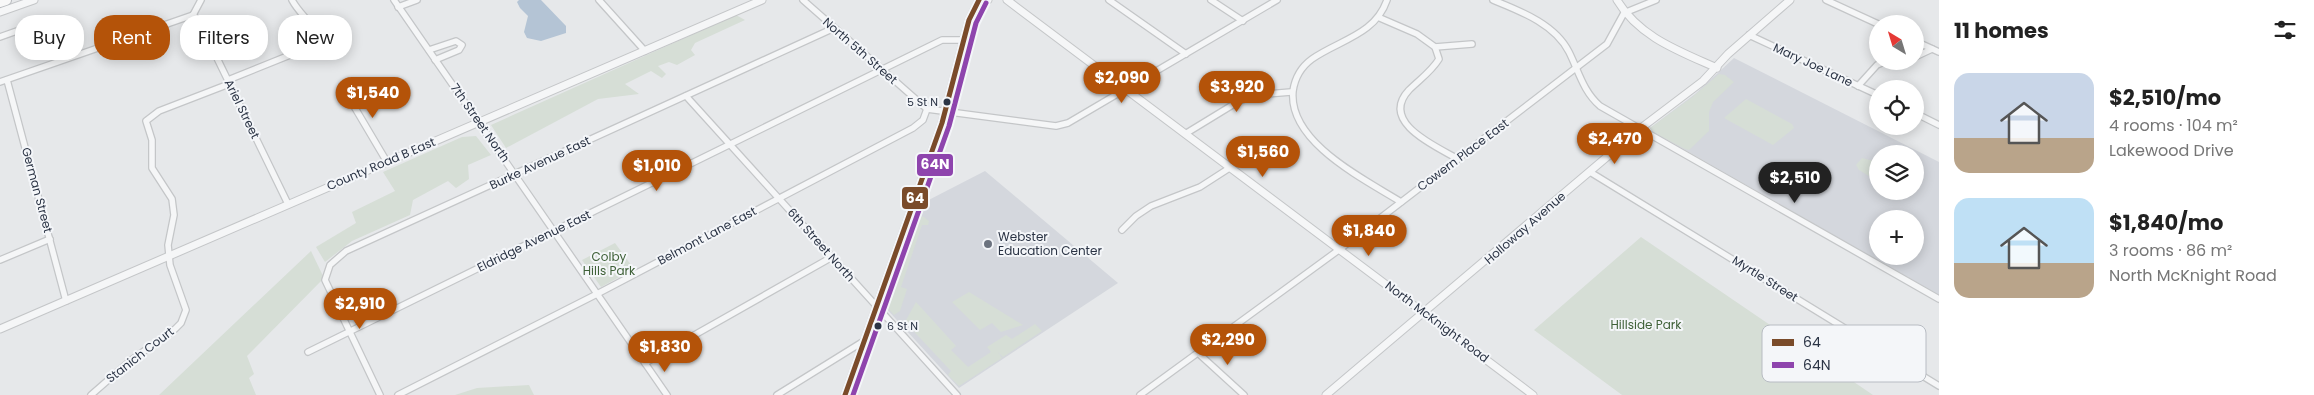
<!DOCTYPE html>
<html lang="en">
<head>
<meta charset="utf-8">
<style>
  :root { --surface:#fff; --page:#f2f2f2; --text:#222; --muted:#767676; --accent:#b45309 }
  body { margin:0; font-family:Poppins,sans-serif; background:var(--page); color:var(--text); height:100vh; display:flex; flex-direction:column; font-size:19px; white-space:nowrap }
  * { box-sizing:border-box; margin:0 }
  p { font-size:16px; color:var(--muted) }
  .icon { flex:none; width:28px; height:28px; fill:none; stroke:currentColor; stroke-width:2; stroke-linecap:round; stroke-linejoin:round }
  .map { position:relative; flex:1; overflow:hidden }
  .panel { display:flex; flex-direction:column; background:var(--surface); width:375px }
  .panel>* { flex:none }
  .guide { position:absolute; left:15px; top:15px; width:475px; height:45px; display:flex; gap:10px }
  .needle { width:32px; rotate:322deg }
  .controls { position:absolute; left:1869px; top:15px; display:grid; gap:10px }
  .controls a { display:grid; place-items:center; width:55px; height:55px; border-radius:50%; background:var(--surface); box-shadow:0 2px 12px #0003; font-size:25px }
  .price { position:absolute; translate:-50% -42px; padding:0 11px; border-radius:18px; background:var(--accent); color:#fff; font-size:16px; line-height:32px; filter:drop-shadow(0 1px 2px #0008) }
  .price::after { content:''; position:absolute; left:50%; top:30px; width:15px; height:11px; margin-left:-8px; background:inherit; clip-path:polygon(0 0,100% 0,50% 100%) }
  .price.selected { background:#222; color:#fff }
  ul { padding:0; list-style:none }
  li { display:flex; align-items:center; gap:15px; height:125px; padding:0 15px }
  li span { display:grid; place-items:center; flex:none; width:140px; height:100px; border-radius:15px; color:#555 }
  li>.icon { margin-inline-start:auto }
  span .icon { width:60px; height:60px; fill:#fffc; stroke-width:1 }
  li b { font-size:21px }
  h2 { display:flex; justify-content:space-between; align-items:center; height:60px; padding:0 15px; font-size:21px }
  .pill { padding:0 18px; border-radius:20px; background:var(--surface); box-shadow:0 2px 12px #0003; font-size:18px; line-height:45px }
  .pill.selected { background:var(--accent); color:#fff }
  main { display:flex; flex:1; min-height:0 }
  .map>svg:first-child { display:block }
  .built { fill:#d4d7dd; fill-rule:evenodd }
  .green { fill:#d6ded6 }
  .water { fill:#b4c4d5 }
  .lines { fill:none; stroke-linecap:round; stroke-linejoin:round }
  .minor-casing { stroke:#c4c6c8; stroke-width:8 }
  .tertiary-casing { stroke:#c4c6c8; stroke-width:9 }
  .motorway-casing { stroke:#b8bbbf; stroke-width:12 }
  .minor { stroke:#f5f6f7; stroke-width:5.5 }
  .tertiary { stroke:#f5f6f7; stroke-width:7 }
  .motorway { stroke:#f8f8f8; stroke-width:10 }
  .bus-1-casing { stroke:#f4f6f9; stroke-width:9 }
  .bus-2-casing { stroke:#f4f6f9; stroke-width:9 }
  .bus-1 { stroke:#7a4b2a; stroke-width:5 }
  .bus-2 { stroke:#8e44ad; stroke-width:5 }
  .bus-dot { fill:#2b3445; stroke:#f4f6f9; stroke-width:2 }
  .poi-dot { fill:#6c737f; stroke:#f4f6f9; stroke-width:2 }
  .labels { text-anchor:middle; stroke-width:4; stroke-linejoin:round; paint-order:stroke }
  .bus-label { font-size:11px; fill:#2b3445; stroke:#f4f6f9; text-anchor:end }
  .street-label { font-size:12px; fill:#2b3445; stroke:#f4f6f9 }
  .poi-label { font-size:12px; fill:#2b3445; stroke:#f4f6f9; text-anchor:start }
  .park-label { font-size:12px; fill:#3f6138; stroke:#f4f6f9 }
  .key { fill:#f4f6f9; stroke:#b8bcc3; stroke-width:1 }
  .key-label { font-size:14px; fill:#2b3445 }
  .line-badge { stroke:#f4f6f9; stroke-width:2 }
  .badge-label { font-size:14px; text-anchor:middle; font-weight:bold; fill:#fff }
</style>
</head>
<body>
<main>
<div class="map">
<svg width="1939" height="395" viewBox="0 0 1939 395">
  <rect width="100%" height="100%" fill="#e6e8ea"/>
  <!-- built -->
  <g class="built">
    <path d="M1734,58L1939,162V295L1652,131L1650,128L1695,94ZM1878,154H1915V191H1878ZM1878,219H1915V256H1878Z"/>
    <path d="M985,171L1118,283L959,388L884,306L917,206Z"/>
  </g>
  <!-- green -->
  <g class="green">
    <path d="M736,15L745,20L695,43L691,50L695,55L677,65L669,62L658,66L666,74L662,78L651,71L625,84L639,94L598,99L506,148L491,125Z"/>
    <path d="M1719,74L1725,75L1734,82L1713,102L1709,112V131L1689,150L1685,149L1653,132L1650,128L1691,98Z"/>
    <path d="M1746,99L1792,124L1794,128L1773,145L1724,118Z"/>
    <path d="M476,136L491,155L468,165L469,179L456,188L448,181L413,200L410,215L352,241L325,262L316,247L356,223L352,212L395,191L383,172L462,137Z"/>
    <path d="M1862,158L1877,162V178H1872L1859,170L1856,165Z"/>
    <path d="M918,216L924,217L929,221L928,225H922L901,287L907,289L900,311L894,315L884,304L913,219Z"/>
    <path d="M1641,237L1873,395H1622L1534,330Z"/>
    <path d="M615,243L634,269L601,287L582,260Z"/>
    <path d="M311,251L324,278L247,356L254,374L249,378L256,395H159Z"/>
    <path d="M969,292L1023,325L1001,332L992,323L980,330L952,302Z"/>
    <path d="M916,302L956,346L951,350L968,367L991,352L987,347L1006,335L1012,339L1035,324L1042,331L1003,357L998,352L1002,358L959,386L948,375L951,371L905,322Z"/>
    <path d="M529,385L534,395H455L477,388Z"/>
  </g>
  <!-- water -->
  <path class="water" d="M519,0H541L566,26V33L541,41L527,38L524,32L528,16L520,8L517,2Z"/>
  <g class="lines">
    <!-- minor casing -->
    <g class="minor-casing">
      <g id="minor">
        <path d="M394,0L667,395"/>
        <path d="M599,0L645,51"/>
        <path d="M803,0L927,109L1056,126L1068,123L1277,0"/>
        <path d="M1109,0L1186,54"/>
        <path d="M1211,0L1243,21"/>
        <path d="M1387,0C1375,35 1339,40 1312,59C1301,67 1295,77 1293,91C1288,142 1364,179 1401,202"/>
        <path d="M1493,0C1520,11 1555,24 1569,52C1579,72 1583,91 1600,106L1939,299"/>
        <path d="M1826,0L1878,24"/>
        <path d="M398,7L417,0"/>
        <path d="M193,15L199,21L288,204"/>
        <path d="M193,15L201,0"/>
        <path d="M1380,18L1417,34L1435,47L1439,59C1431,72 1420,79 1409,90C1379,122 1435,146 1458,159"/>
        <path d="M1749,35L1878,95"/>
        <path d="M0,37L45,21"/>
        <path d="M1915,41L1939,52"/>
        <path d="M1435,47L1472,44"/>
        <path d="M429,50L456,41L462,45L459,50L435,60"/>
        <path d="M1915,57L1932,49"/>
        <path d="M7,80L66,301"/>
        <path d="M228,80L315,45L318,39C313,22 300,15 292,0"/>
        <path d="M0,82L193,15"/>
        <path d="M342,86L387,162"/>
        <path d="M1858,86L1877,65L1886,61"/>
        <path d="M686,96L957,395"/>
        <path d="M1915,113L1939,125"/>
        <path d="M1185,134L1239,101L1257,95L1291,92"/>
        <path d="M1590,172L1939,386"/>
        <path d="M1122,230L1136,216L1151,206L1200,187L1231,167"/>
        <path d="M0,260L50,239"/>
        <path d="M308,352L942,40H963"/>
        <path d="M1198,353L1244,395"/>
        <path d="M645,363L832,257"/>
        <path d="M91,395L130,361L175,329L181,323L186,310L170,265L168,245L174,215L172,199L152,168V140L146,121L159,111L229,84"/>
        <path d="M380,395L325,280L330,265L346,251L834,28"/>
        <path d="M398,395L597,294L913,128L923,120L927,109"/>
        <path d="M777,395L864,341"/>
        <path d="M1140,395L1340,249L1607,44L1624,13L1656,0"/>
      </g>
    </g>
    <!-- tertiary casing -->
    <g class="tertiary-casing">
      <g id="tertiary">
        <path d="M1007,0L1533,395"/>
        <path d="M1617,0C1639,37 1679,51 1717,68"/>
        <path d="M977,6L988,0"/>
        <path d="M0,12L34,0"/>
        <path d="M0,329L762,0"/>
        <path d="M845,395L942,123L969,20L979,0"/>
        <path d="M1326,395L1641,128L1703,81L1728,54L1790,0"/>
      </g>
    </g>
    <!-- motorway casing -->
    <g class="motorway-casing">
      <path id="motorway" d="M0,2L6,0"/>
    </g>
    <!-- minor -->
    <use href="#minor" class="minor"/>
    <!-- tertiary -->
    <use href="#tertiary" class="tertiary"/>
    <!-- motorway -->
    <use href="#motorway" class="motorway"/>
    <!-- bus-1 casing -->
    <g class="bus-1-casing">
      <path id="bus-1" d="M845,395L942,123L969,20L979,0"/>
    </g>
    <!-- bus-2 casing -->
    <g class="bus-2-casing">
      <path id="bus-2" d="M853,395L949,126L976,23L986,3"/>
    </g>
    <!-- bus-1 -->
    <use href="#bus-1" class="bus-1"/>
    <!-- bus-2 -->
    <use href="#bus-2" class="bus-2"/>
  </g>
  <!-- markers -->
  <g class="bus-dot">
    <circle cx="947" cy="102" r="4.5"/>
    <circle cx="878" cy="326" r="4.5"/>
  </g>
  <circle class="poi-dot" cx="988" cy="244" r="5"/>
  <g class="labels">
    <!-- bus labels -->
    <g class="bus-label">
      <text x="938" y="106">5 St N</text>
      <text x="887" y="330" text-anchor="start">6 St N</text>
    </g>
    <!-- street labels -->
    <g class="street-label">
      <text transform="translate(860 51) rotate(41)" y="4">North 5th Street</text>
      <text transform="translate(1813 65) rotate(25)" y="4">Mary Joe Lane</text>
      <text transform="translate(242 109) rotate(64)" y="4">Ariel Street</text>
      <text transform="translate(480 123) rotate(55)" y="4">7th Street North</text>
      <text transform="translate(1463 155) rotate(-37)" y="4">Cowern Place East</text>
      <text transform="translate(540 163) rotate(-25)" y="4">Burke Avenue East</text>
      <text transform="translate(381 164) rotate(-23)" y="4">County Road B East</text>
      <text transform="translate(37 190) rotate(75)" y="4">German Street</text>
      <text transform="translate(1525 228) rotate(-41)" y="4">Holloway Avenue</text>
      <text transform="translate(707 236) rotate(-28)" y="4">Belmont Lane East</text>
      <text transform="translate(534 241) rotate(-26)" y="4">Eldridge Avenue East</text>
      <text transform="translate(821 245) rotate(48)" y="4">6th Street North</text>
      <text transform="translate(1765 279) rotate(32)" y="4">Myrtle Street</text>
      <text transform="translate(1437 322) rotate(37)" y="4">North McKnight Road</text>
      <text transform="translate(140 355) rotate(-38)" y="4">Stanich Court</text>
    </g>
    <!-- poi labels -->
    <g class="poi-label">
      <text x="998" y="241">Webster<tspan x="998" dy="14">Education Center</tspan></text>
    </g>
    <!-- park labels -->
    <g class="park-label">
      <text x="609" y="261">Colby<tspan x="609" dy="14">Hills Park</tspan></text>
      <text x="1646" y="329">Hillside Park</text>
    </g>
  </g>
  <!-- legend -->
  <rect x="1762" y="325" width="164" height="57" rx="8" class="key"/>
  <rect x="1772" y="339" width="22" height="7" fill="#7a4b2a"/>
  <rect x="1772" y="362" width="22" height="6" fill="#8e44ad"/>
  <g class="key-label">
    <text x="1803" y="347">64</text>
    <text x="1803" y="370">64N</text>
  </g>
  <g class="line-badge">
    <rect x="916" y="153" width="38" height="24" rx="5" fill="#8e44ad"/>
    <rect x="901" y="186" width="28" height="24" rx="5" fill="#7a4b2a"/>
  </g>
  <g class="badge-label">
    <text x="935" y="169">64N</text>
    <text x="915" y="203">64</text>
  </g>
</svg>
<div class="controls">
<a><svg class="needle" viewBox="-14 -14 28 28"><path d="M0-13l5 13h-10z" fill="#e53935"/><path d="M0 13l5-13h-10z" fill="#767676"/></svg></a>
<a><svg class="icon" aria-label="locate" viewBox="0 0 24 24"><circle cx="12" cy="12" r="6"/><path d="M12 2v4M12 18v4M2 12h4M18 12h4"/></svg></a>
<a><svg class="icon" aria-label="layers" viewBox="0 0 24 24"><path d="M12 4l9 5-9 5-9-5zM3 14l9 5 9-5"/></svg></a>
<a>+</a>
</div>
<b class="price" style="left:1122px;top:104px">$2,090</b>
<b class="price" style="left:1237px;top:113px">$3,920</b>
<b class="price" style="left:373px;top:119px">$1,540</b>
<b class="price" style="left:1615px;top:165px">$2,470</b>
<b class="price" style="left:1263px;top:178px">$1,560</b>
<b class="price" style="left:657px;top:192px">$1,010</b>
<b class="price selected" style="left:1795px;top:204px">$2,510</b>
<b class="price" style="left:1369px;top:257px">$1,840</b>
<b class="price" style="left:360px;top:330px">$2,910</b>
<b class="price" style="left:1228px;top:366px">$2,290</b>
<b class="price" style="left:665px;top:373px">$1,830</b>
<div class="guide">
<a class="pill">Buy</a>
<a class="pill selected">Rent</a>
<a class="pill">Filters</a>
<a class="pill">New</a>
</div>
</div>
<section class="panel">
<h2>11 homes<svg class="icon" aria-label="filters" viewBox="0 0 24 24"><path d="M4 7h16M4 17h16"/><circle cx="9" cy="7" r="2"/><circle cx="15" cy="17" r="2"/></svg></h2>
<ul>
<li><span style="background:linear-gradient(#c9d6e8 65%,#b9a48a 0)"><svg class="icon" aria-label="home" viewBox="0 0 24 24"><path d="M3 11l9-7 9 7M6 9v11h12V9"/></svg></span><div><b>$2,510/mo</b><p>4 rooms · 104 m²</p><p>Lakewood Drive</p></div></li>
<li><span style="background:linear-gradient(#bfe0f5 65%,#b9a48a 0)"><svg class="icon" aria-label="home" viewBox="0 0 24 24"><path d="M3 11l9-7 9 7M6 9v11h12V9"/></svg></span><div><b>$1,840/mo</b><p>3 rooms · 86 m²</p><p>North McKnight Road</p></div></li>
</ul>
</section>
</main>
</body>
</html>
